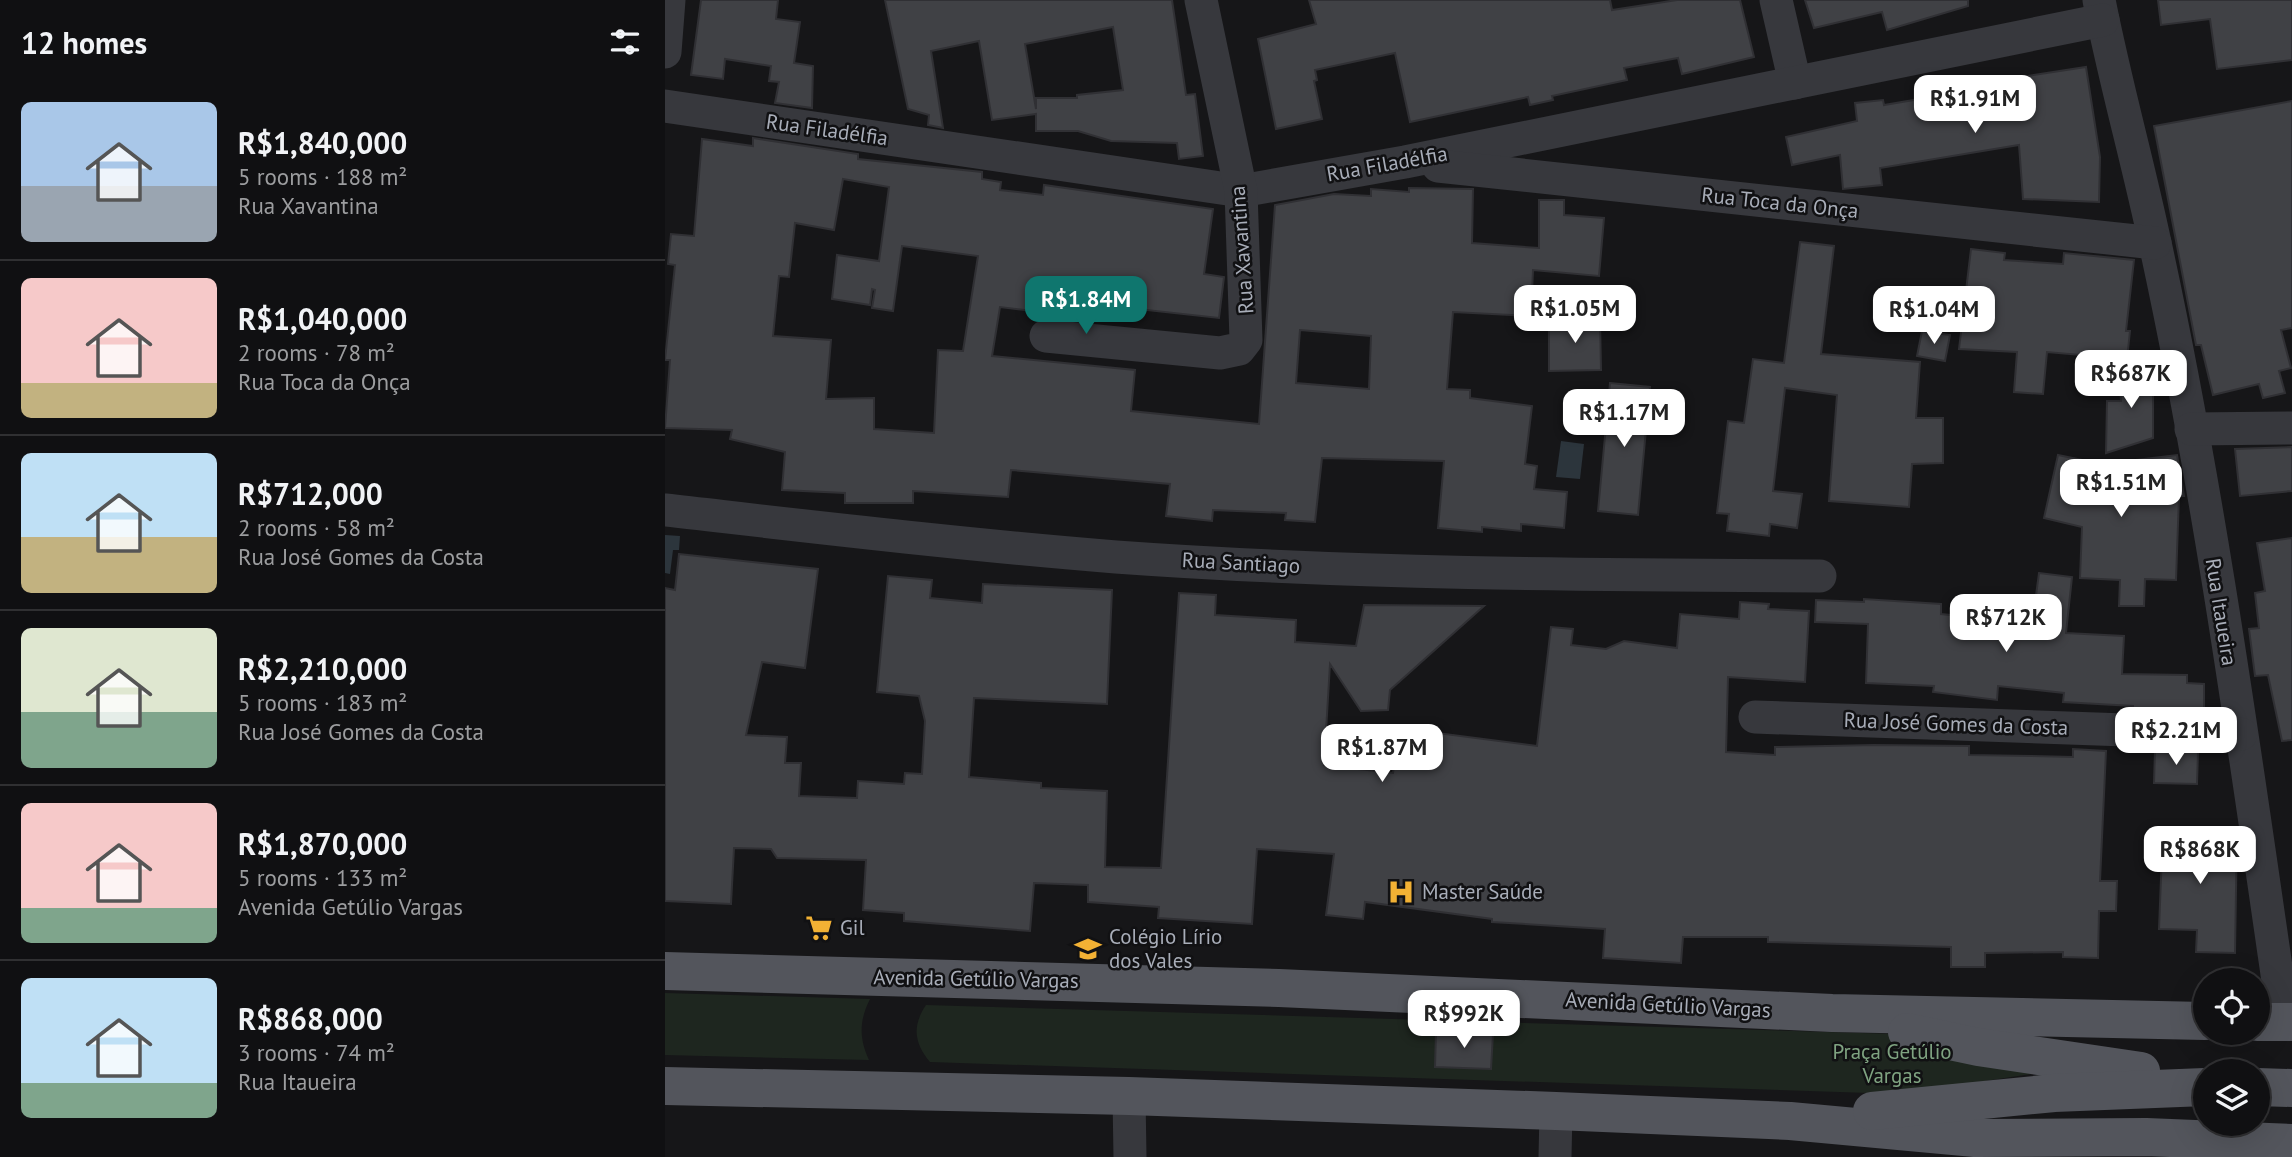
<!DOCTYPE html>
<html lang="en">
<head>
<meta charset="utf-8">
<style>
  :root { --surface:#101012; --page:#19191b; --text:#f1f3f6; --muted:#9c9d9f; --line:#303032; --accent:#0f766e }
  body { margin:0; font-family:"PT Sans",sans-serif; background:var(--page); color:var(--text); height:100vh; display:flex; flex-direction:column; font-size:26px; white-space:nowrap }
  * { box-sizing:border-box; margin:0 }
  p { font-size:23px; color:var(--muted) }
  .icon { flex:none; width:38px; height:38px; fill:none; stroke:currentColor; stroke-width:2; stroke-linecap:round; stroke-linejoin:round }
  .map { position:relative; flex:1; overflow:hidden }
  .drawer { display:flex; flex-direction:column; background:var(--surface); width:665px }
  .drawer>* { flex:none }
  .buttons { position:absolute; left:1528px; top:968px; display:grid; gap:14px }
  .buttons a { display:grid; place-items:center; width:77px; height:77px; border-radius:50%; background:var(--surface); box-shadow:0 7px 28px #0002,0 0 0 2px var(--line); font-size:35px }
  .price { position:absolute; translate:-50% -60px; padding:0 16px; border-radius:14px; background:#fff; color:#222; font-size:23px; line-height:46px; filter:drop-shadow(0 2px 4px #0008) }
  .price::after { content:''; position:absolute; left:50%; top:42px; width:21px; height:16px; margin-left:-10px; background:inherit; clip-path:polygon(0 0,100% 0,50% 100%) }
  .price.active { background:var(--accent); color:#fff }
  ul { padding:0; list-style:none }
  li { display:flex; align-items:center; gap:21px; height:175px; padding:0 21px }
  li+li { border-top:2px solid var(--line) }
  li span { display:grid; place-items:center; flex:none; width:196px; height:140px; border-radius:10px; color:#555 }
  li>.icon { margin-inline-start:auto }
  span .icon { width:84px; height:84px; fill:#fffc; stroke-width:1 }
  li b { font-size:30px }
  h2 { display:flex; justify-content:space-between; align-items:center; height:84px; padding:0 21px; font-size:30px }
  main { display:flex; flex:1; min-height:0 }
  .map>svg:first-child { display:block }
  .green { fill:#1e261f }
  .water { fill:#2c353c }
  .building { fill:#404145; stroke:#303034; stroke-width:2; fill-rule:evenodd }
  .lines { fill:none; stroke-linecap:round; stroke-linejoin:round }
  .minor { stroke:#37383d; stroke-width:33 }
  .primary { stroke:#53555c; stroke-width:38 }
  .labels { text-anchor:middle; stroke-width:5; stroke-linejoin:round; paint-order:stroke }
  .street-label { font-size:21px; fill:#a8adb8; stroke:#111113 }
  .poi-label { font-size:21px; fill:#a8adb8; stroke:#111113; text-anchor:start }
  .park-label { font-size:21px; fill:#7fa381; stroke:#111113 }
</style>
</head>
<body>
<main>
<section class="drawer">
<h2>12 homes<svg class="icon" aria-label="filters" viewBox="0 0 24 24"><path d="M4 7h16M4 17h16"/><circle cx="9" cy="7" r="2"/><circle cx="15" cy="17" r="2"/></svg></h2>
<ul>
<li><span style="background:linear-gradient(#a9c7e8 60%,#9aa5b1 0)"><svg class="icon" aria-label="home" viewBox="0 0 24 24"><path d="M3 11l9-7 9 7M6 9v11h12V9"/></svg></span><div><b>R$1,840,000</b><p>5 rooms · 188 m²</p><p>Rua Xavantina</p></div></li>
<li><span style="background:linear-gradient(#f6c9c9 75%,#c2b280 0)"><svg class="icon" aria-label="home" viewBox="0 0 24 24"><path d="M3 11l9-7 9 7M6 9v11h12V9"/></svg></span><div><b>R$1,040,000</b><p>2 rooms · 78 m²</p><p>Rua Toca da Onça</p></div></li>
<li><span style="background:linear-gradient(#bfe0f5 60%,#c2b280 0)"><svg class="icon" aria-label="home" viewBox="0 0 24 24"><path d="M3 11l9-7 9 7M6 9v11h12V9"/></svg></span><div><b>R$712,000</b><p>2 rooms · 58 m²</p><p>Rua José Gomes da Costa</p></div></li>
<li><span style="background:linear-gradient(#dfe7d0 60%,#7fa58c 0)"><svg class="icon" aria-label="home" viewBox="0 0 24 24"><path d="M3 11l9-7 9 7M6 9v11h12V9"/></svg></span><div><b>R$2,210,000</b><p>5 rooms · 183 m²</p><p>Rua José Gomes da Costa</p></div></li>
<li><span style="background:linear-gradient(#f6c9c9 75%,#7fa58c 0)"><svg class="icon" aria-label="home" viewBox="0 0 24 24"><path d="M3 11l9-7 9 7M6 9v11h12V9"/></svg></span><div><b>R$1,870,000</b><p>5 rooms · 133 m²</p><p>Avenida Getúlio Vargas</p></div></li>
<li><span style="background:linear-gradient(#bfe0f5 75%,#7fa58c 0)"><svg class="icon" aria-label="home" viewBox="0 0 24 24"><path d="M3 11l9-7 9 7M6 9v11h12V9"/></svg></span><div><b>R$868,000</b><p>3 rooms · 74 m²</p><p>Rua Itaueira</p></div></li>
</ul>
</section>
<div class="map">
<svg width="1627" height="1157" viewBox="0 0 1627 1157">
  <rect width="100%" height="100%" fill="#161618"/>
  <!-- green -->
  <g class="green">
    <path d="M0,993L205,999C194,1021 194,1038 204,1060L0,1055Z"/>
    <path d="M261,1005L1262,1035L1366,1074L1235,1094L265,1062C249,1043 247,1026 261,1005Z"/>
  </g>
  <!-- water -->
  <g class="water">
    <path d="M896,441L919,444L915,479L891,477Z"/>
    <path d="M0,535L15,536L14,550H8L5,574L0,573Z"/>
  </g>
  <!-- building -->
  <g class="building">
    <path d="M36,0H113L111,19L135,22L129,63L148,66L147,108L110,103L114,82L104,81L106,66L60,59L58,79L26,75Z"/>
    <path d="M220,0H507L521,95L530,94L538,156L514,159L512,143L446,141L413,131H371V114L327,120L314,41L266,51L278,128L263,125L264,115L243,109ZM448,27L458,90L412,95V98H371V109L360,44Z"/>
    <path d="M644,0H945L947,10L1012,0H1075L1089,57L1017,74L1013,58L959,68L962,80L887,96L888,100L865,105L863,97L745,122L730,53L650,70L652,80L649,81L657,119L611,129L593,39L651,24Z"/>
    <path d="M1140,0H1303V6L1222,30L1217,12L1149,28Z"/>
    <path d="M1493,0H1627V60L1552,69L1545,19L1496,25Z"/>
    <path d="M1421,67L1435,157L1434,202L1358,199L1354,145L1215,168L1217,185L1178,189L1175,155L1127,165L1121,137L1192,121L1190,103L1218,100L1219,105L1349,83V78Z"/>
    <path d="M1627,101V328L1616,330L1626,368L1614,371L1620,393L1598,398L1594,384L1548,395L1536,345H1531L1489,126Z"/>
    <path d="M88,138L193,154V159L317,172V179L336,182L335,190L378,195L379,185L548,209L539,274L559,277L554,318L455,307L454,317L411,311L410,316L335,307L327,356L470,370L466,411L594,424L610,205L669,194L706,196V189L744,192V188L808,189L807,243L874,248V200H899V215L939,218L934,276L868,270L866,316L788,312L782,389L805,390V398L867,406L860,464L872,466L869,489L902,492L899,528L856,524V531L817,527V532L773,528L779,461L657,458L650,522L620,520L621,513L548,510L547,521L501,516L505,484L346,470L343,497L248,491V503H180V493L117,490L120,452L65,439L67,430L0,428L5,360H0L10,265L3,264L6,234L29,236L37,139L88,146ZM178,179L224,187L214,261L172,255L167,299L205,305L207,289L210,290L207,308L228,311L237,246L313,256L298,351L273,350L269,433L209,429V398L161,399L166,340L108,336L114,276L124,277L130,223L169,230ZM635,330L706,336L704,389L631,383Z"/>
    <path d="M1135,242L1169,246L1156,354L1255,362L1251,418H1278V463L1247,464L1244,507L1164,501L1172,395L1120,388L1108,491L1137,494L1132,528L1105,524L1104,536L1062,531L1064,514L1052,513L1063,421L1079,423L1088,359L1119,363Z"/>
    <path d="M1306,249L1340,253L1339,260L1398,264L1399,253L1469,260L1461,331H1465L1462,359L1382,352L1378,394L1349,392L1352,352L1294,349Z"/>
    <path d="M935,319L936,370L884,371V320Z"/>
    <path d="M1257,331L1285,335L1280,361L1252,356Z"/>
    <path d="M1488,368V438L1441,453L1442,401H1456L1454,369Z"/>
    <path d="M945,383L985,387L973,515L933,511Z"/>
    <path d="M1627,447V491L1575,496L1570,449Z"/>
    <path d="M1393,455L1437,464L1512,455L1519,496H1514L1511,580L1480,579L1479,606H1454L1455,580L1415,578L1417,527L1379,518Z"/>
    <path d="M1627,538V740L1617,741L1603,675L1590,676L1584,629L1594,628L1590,593L1600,591L1592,543Z"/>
    <path d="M14,554L153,569L140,668L97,662L81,735L122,737L120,763H136L134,796L192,798L193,781L239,784L240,773L257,774L260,721L254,696L212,692L223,576L267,580L265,598L317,603L318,584L447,590L442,704L309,698L304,777L376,783V788L442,791L440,867L496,868L514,593L551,595L550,615L631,620L630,642L691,646L699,605L819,606L725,690L723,710L696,711L665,664L659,765L728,773L734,728L872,746L886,627L908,629L906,645L941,649L959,641L1012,648L1015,614L1074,619L1075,602L1104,604L1103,609L1144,611L1140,682L1063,677L1061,752L1110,755V747L1209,745L1304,746V755L1367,756L1408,757V749L1441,751L1435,881H1452L1451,911H1434L1433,958L1398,957V952L1320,953V967H1286V947L1103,942V937H1018L1016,963L938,958L940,929L827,922V919L700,902L698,919L661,915L669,854L592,849L587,924L493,918L494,907L423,902V885L369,883L365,931L239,921V913L198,910L201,860L112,858L106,849L69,848L66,904L0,901V588L10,590Z"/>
    <path d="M1374,573L1407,577L1401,633L1459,636L1457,674L1522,675V683L1539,684V713L1468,711V706L1398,702L1399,693L1333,686L1332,700L1268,692L1269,686L1201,683L1203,624L1150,622L1151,600L1199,602V599L1276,604V614L1305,617L1304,626L1361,634L1363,617L1368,618Z"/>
    <path d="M1490,750L1533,752L1532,784L1489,783Z"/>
    <path d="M1498,827L1572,830L1570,953L1531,952L1532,930L1494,929Z"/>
    <path d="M771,1032L828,1034L826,1069L770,1067Z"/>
  </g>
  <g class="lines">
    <!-- minor -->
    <g class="minor">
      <path d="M1111,0L1130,83"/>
      <path d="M1434,0C1450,82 1473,162 1490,243C1546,500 1581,762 1619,1022"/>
      <path d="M0,52L4,0"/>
      <path d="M0,106L576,191L740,162L1438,20"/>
      <path d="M773,166L1490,243"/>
      <path d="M381,336L555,353L574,349L581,340L576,191L536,0"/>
      <path d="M1526,429L1627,428"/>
      <path d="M0,510C150,527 301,545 451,557C685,574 921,575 1155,576"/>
      <path d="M1090,717L1576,734"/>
      <path d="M464,1096L465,1157"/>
      <path d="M890,1157L891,1111"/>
    </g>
    <!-- primary -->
    <g class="primary">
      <path d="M0,971L614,988L1167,1013L1540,1021"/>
      <path d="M1592,1022H1627"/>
      <path d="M1242,1032L1313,1047L1476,1071"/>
      <path d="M0,1086L464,1096L891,1111L1125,1121L1310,1138L1481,1137L1627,1143"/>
      <path d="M1592,1087L1627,1088"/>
      <path d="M1207,1111L1389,1093L1540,1087"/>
    </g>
  </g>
  <!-- icons -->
  <defs>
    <g id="hospital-bare" transform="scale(2.1)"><path d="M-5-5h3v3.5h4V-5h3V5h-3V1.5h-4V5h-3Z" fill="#f2b134" stroke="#111113" stroke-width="2.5" paint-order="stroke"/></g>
    <g id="supermarket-bare" transform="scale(2.1)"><path d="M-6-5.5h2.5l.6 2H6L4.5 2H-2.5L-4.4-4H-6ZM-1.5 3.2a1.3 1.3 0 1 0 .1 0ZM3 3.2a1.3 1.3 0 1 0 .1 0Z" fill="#f2b134" stroke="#111113" stroke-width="2.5" paint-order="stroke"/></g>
    <g id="school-bare" transform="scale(2.1)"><path d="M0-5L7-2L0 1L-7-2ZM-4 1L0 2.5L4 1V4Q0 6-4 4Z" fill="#f2b134" stroke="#111113" stroke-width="2.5" paint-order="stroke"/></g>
  </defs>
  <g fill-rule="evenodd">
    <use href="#hospital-bare" x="736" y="892"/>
    <use href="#supermarket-bare" x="154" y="928"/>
    <use href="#school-bare" x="423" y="949"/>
  </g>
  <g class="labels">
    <!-- street labels -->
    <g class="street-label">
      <text transform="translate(162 130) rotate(8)" y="7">Rua Filadélfia</text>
      <text transform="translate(722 164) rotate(-10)" y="7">Rua Filadélfia</text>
      <text transform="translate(1115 203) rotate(6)" y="7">Rua Toca da Onça</text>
      <text transform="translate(577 250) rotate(-94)" y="7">Rua Xavantina</text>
      <text transform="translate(576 563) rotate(3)" y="7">Rua Santiago</text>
      <text transform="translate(1556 612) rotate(81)" y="7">Rua Itaueira</text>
      <text transform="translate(1291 724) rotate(2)" y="7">Rua José Gomes da Costa</text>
      <text transform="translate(311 979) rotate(1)" y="7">Avenida Getúlio Vargas</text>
      <text transform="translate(1003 1005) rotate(3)" y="7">Avenida Getúlio Vargas</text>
    </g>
    <!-- poi labels -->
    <g class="poi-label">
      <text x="757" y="899">Master Saúde</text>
      <text x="175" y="935">Gil</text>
      <text x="444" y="944">Colégio Lírio<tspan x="444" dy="24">dos Vales</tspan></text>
    </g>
    <!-- park labels -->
    <g class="park-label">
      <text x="1227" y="1059">Praça Getúlio<tspan x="1227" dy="24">Vargas</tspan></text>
    </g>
  </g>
</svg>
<div class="buttons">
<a><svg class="icon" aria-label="locate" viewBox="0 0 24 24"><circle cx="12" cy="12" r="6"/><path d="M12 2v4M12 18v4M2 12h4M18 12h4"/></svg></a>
<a><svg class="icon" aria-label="layers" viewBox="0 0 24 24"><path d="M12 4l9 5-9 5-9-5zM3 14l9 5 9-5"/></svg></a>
</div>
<b class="price" style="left:1310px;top:135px">R$1.91M</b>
<b class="price active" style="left:421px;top:336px">R$1.84M</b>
<b class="price" style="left:910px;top:345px">R$1.05M</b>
<b class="price" style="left:1269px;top:346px">R$1.04M</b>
<b class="price" style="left:1466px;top:410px">R$687K</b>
<b class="price" style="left:959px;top:449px">R$1.17M</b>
<b class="price" style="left:1456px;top:519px">R$1.51M</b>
<b class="price" style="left:1341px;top:654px">R$712K</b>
<b class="price" style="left:1511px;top:767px">R$2.21M</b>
<b class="price" style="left:717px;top:784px">R$1.87M</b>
<b class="price" style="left:1535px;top:886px">R$868K</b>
<b class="price" style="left:799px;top:1050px">R$992K</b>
</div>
</main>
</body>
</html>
